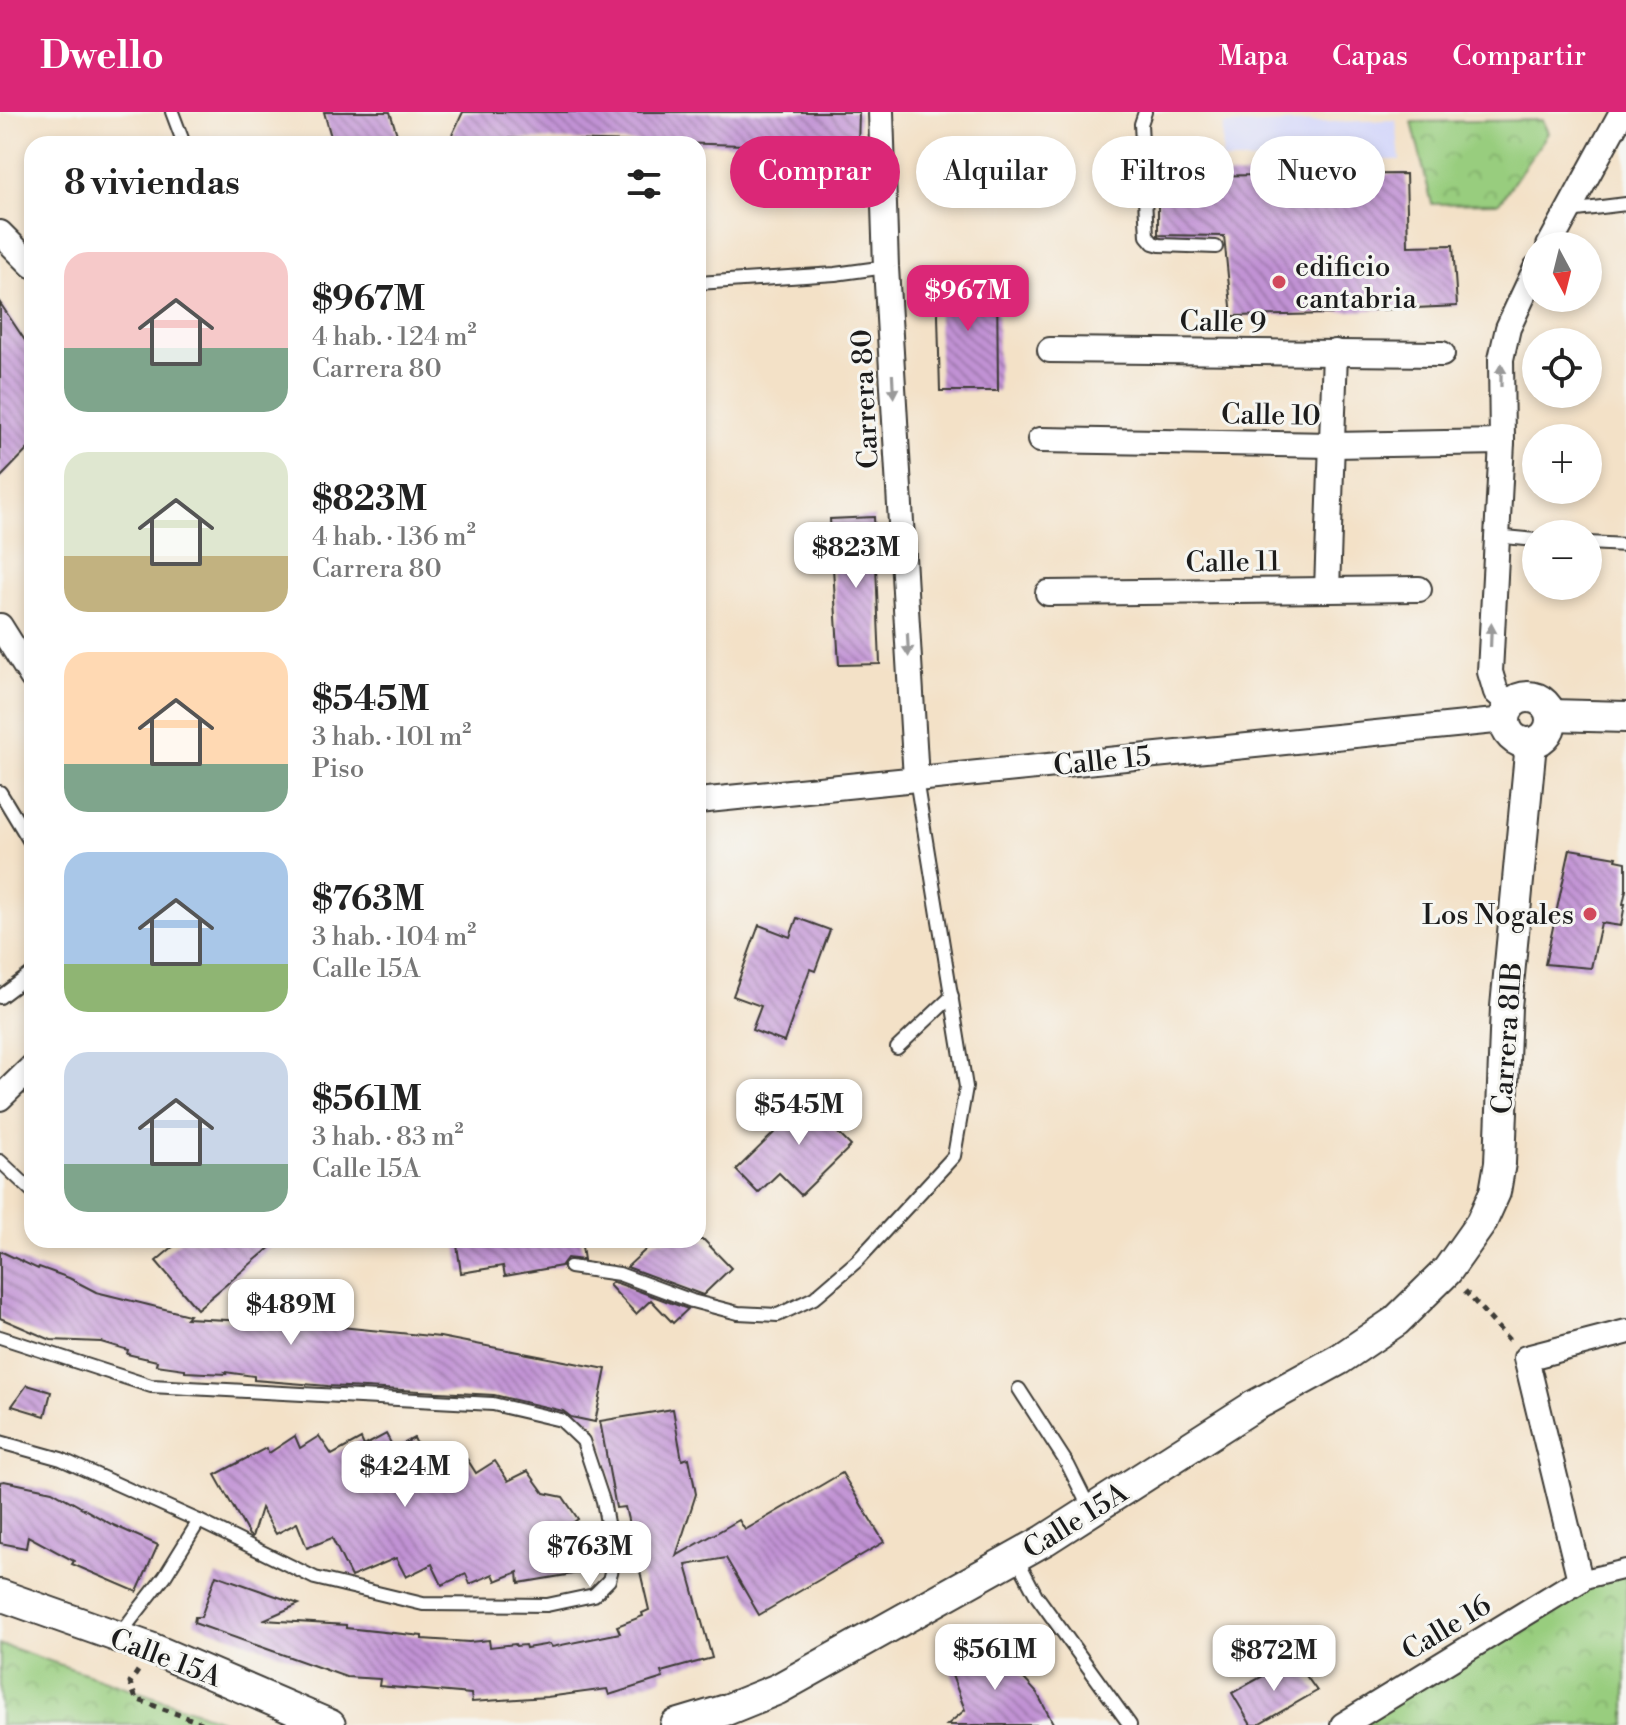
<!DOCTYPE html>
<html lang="es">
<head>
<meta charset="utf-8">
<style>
  :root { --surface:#fff; --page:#f6f6f6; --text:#222; --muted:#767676; --accent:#db2777 }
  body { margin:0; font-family:"Libre Bodoni",serif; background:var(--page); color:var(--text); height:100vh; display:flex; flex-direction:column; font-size:30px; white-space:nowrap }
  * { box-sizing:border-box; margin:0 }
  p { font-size:26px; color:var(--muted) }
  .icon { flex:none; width:44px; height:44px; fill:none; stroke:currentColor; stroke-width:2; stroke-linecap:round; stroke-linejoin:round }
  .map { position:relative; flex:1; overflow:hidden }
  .sheet { position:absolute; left:24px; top:24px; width:682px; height:1112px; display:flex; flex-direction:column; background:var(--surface); border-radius:24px; box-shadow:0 4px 12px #0003 }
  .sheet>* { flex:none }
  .banner { position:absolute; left:730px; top:24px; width:760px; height:72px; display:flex; gap:16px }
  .needle { width:52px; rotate:173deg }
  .buttons { position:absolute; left:1522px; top:120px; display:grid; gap:16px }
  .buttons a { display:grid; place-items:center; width:80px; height:80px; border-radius:50%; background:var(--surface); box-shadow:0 4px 12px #0003; font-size:40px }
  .price { position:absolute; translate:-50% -68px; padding:0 18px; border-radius:16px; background:#fff; color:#222; font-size:26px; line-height:52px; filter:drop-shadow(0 2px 4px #0008) }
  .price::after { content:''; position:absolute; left:50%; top:48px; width:24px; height:18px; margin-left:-12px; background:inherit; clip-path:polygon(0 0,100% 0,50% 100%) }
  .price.on { background:var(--accent); color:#fff }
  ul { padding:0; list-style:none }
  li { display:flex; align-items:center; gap:24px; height:200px; padding:0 40px }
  li span { display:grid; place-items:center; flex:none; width:224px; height:160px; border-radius:24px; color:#555 }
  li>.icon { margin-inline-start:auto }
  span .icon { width:96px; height:96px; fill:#fffc; stroke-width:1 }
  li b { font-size:34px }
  h2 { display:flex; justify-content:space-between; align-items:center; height:96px; padding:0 40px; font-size:34px }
  .tag { padding:0 28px; border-radius:36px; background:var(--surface); box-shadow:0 4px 12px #0003; font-size:28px; line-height:72px }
  .tag.on { background:var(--accent); color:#fff }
  header { display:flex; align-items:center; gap:48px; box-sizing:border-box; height:112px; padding:0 40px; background:var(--accent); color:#fff }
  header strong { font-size:38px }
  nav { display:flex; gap:44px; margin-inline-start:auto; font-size:28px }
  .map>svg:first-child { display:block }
  .built { fill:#d5d8f9 }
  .park { fill:url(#park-crowns); stroke:#5a744d; stroke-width:2 }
  .building { fill:url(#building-back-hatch) }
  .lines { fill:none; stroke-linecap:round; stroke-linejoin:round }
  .service-casing { stroke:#3c3a36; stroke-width:16 }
  .pedestrian-casing { stroke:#3c3a36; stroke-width:22 }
  .minor-casing { stroke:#3c3a36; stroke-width:28 }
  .tertiary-casing { stroke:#3c3a36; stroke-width:34 }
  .path { stroke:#3c3a36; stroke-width:5; stroke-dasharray:6 6; stroke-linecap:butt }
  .service { stroke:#fff; stroke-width:12 }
  .pedestrian { stroke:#fff; stroke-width:18 }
  .minor { stroke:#fff; stroke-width:24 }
  .tertiary { stroke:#fff; stroke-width:30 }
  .oneway { fill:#999 }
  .poi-dot { fill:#d1495b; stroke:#f6f6f2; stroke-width:3 }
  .labels { text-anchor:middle; stroke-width:6; stroke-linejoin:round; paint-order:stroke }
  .poi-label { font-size:28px; fill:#1c1c1c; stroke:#f6f6f2; text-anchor:start }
  .street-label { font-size:28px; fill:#1c1c1c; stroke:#f6f6f2 }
</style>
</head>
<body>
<header>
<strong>Dwello</strong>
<nav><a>Mapa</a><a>Capas</a><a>Compartir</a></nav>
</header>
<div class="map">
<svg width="1626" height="1613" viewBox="0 0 1626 1613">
  <defs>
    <pattern id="park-crowns" width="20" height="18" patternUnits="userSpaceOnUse" patternTransform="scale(2)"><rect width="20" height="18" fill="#98cd7e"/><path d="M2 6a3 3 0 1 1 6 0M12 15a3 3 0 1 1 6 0" fill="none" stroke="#82af6c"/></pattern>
    <pattern id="building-back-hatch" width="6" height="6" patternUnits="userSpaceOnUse" patternTransform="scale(2)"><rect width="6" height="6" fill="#c192d4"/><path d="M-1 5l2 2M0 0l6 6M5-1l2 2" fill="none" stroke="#9c76ab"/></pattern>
  </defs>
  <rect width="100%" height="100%" fill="#f6f6f2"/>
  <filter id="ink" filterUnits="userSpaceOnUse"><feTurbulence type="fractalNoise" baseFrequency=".0125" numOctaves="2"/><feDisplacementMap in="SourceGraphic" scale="16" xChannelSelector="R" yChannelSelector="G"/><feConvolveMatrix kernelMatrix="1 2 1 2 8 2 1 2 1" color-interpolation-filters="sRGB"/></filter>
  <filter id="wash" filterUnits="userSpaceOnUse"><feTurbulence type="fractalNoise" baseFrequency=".006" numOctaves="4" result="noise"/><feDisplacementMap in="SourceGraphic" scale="32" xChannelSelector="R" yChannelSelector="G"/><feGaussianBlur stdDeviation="1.8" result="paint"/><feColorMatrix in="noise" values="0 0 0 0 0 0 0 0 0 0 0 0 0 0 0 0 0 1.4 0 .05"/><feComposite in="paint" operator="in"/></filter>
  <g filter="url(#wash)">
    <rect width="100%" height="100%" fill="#f3e1c7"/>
    <!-- built -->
    <path class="built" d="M1396,8L1400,48L1222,49L1223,13Z"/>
    <!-- park -->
    <g class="park">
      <path d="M1542,8L1548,21L1499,91L1432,92L1412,10Z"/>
      <path d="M1626,1457V1613H1343L1580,1468Z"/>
      <path d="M0,1533L9,1535L235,1613H0Z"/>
    </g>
    <g id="blocks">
      <!-- building -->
      <g class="building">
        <path d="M324,0H390L400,32H333Z"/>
        <path d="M463,0H859L858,36L451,25Z"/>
        <path d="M1406,62L1408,134L1453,133L1457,194L1332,200V202L1232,204L1224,124L1158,123V64Z"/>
        <path d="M997,163L998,279H940L937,165Z"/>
        <path d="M0,191L32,239V333L0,366Z"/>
        <path d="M874,405L880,552L839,553L830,407Z"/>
        <path d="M1570,737L1617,745L1616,748L1626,750V778L1623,792H1625L1621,814L1601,811L1591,856L1545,852Z"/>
        <path d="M797,806L830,818L815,859L810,857L784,930L752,918L761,894L733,884L759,813L790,825Z"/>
        <path d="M822,974L844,996L828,1011L851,1034L801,1083L779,1061L758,1081L736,1058Z"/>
        <path d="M181,1128H279L197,1197L156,1149Z"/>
        <path d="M479,1128H581L584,1148L567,1146L561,1154L505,1164L503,1154L461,1161L457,1133Z"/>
        <path d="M656,1128H704L731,1156L703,1183L627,1155Z"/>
        <path d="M0,1139L38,1157L39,1155L69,1166L96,1180L189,1203L186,1206L311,1212L440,1225L606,1257L595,1310L571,1305L563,1299L494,1283L328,1274L254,1268V1264L225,1260L226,1262L185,1260V1257L156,1253L157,1249L127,1242L128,1238L101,1230L51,1228L0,1206Z"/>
        <path d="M612,1170L617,1171L688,1197L673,1211L651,1188L636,1202L609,1173Z"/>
        <path d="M27,1273L51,1280L45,1304L12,1294Z"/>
        <path d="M673,1297L682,1348L689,1346L696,1382L676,1444L739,1408L745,1418L842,1361L884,1430L759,1503L726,1446L686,1453L712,1546L661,1560L663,1566L609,1583L607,1577L547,1585L472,1590L471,1582L379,1574L380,1567L346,1565L194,1511L195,1505H201L216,1463L299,1492L263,1508L346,1513V1516L422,1524V1527L469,1530L489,1528L490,1535L515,1532L516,1534L525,1533L526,1536L550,1532L552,1535L620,1521L617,1514L643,1504L642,1501L649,1498L625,1395L616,1396L600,1309Z"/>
        <path d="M386,1322L394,1337L414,1326L423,1345L442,1333L453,1351L467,1347L476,1361L495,1349L508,1369L528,1359L544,1381L563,1385L578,1407L551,1427L584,1460L519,1471L518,1460L496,1469L493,1462L470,1472L466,1462L442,1473L432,1452L406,1465L396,1446L351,1465L332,1426L307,1436L297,1411L276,1422L261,1396L252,1425L249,1423L215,1363L266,1336L269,1341L295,1324L300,1336L319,1324L332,1343L361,1327L364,1334Z"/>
        <path d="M4,1369L52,1379L111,1412L158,1433L137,1480L72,1452L74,1449L28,1424L26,1436L0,1431V1370Z"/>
        <path d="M994,1534L1037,1581L1054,1613H947L965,1598L947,1550Z"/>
        <path d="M1294,1547L1317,1579L1258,1613H1251L1232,1581Z"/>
      </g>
    </g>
  </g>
  <g filter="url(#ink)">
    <use href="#blocks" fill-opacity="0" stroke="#3c3a36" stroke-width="2"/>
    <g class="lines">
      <!-- service casing -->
      <g class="service-casing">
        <g id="service">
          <path d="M172,0L184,32"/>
          <path d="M1145,0L1141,12L1147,124L1153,131L1160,133L1216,135"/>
          <path d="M1569,99L1626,92"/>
          <path d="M698,171L835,162L886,155"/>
          <path d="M1495,424L1536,428"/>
          <path d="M1588,431L1626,433"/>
          <path d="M0,680L32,733"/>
          <path d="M0,885L32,861"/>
          <path d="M897,936L952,884"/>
          <path d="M0,1049L32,1079"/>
          <path d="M149,1128H154"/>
          <path d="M570,1155L619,1162L692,1189L738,1201L778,1203L814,1186L857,1149L954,1044L966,975L916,667"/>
          <path d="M0,1225L151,1274L493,1292L561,1308L583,1329L603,1389L614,1449L609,1468L594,1483L547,1493L423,1492L315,1466L199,1409L61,1347L0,1330"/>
          <path d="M1019,1277L1068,1353L1091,1399"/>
          <path d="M1016,1445L1036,1483L1130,1613"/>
          <path d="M119,1523L165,1464L199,1409"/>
        </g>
      </g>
      <!-- pedestrian casing -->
      <g class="pedestrian-casing">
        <path id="pedestrian" d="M1580,1468L1626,1457"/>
      </g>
      <!-- minor casing -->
      <g class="minor-casing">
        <g id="minor">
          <path d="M881,0L886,155L916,667"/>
          <path d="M0,121L32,153"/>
          <path d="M1549,134L1622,0"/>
          <path d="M1050,238L1442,242"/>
          <path d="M1040,328L1333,333L1502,330"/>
          <path d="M1327,478L1335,240"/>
          <path d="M1048,481L1419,477"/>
          <path d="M0,514L32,565"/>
          <path d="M1511,593L1496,580L1490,560L1502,330L1501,247L1508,216L1536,156"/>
          <path d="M698,689L1505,608"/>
          <path d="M0,986L32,955"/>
          <path d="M1343,1613L1580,1468L1526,1246L1626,1220"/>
        </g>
      </g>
      <!-- tertiary casing -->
      <g class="tertiary-casing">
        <g id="tertiary">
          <circle cx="1528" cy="608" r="23"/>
          <path d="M1551,603L1626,605"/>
          <path d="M0,1483L153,1537L330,1613"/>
          <path d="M676,1613L726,1598L778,1577L1045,1428L1254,1294L1340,1247L1396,1209L1447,1159L1481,1111L1495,1080L1500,1051L1506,895L1531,631"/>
        </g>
      </g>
      <!-- path -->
      <g class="path">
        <path d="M1465,1179L1509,1228"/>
        <path d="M138,1559L130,1571L136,1587L207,1613"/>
      </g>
      <!-- service -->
      <use href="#service" class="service"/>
      <!-- pedestrian -->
      <use href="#pedestrian" class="pedestrian"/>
      <!-- minor -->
      <use href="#minor" class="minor"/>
      <!-- tertiary -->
      <use href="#tertiary" class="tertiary"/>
    </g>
    <!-- one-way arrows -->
    <defs><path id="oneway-solid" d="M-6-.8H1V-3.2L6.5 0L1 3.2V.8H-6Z" transform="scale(2)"/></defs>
    <g class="oneway">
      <use href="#oneway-solid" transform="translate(1501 263) rotate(-90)"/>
      <use href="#oneway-solid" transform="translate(893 274) rotate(87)"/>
      <use href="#oneway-solid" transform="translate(1491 523) rotate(-88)"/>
      <use href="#oneway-solid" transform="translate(908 533) rotate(87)"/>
    </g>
  </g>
  <!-- markers -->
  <g class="poi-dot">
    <circle cx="1279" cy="170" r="8"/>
    <circle cx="1590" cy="802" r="8"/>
  </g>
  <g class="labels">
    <!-- poi labels -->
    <g class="poi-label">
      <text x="1295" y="164">edificio<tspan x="1295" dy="32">cantabria</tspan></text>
      <text x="1574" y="812" text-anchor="end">Los Nogales</text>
    </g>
    <!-- street labels -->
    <g class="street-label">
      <text transform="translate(1223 209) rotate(1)" y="10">Calle 9</text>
      <text transform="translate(864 287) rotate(-93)" y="10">Carrera 80</text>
      <text transform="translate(1271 302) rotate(1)" y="10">Calle 10</text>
      <text transform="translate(1233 449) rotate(-1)" y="10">Calle 11</text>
      <text transform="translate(1102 648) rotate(-6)" y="10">Calle 15</text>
      <text transform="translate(1506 926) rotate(-86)" y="10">Carrera 81B</text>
      <text transform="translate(1075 1408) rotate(-32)" y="10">Calle 15A</text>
      <text transform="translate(1446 1515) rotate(-31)" y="10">Calle 16</text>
      <text transform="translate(166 1545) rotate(21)" y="10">Calle 15A</text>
    </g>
  </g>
</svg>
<div class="buttons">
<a><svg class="needle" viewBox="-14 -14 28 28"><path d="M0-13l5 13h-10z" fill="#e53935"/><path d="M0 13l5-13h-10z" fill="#767676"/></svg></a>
<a><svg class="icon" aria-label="locate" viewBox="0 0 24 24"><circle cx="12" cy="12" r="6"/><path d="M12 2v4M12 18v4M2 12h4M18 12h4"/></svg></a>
<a>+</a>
<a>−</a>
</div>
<b class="price on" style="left:968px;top:221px">$967M</b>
<b class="price" style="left:856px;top:478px">$823M</b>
<b class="price" style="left:799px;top:1035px">$545M</b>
<b class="price" style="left:291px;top:1235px">$489M</b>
<b class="price" style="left:405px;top:1397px">$424M</b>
<b class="price" style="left:590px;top:1477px">$763M</b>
<b class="price" style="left:995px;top:1580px">$561M</b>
<b class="price" style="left:1274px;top:1581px">$872M</b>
<div class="banner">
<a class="tag on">Comprar</a>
<a class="tag">Alquilar</a>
<a class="tag">Filtros</a>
<a class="tag">Nuevo</a>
</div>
<section class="sheet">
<h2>8 viviendas<svg class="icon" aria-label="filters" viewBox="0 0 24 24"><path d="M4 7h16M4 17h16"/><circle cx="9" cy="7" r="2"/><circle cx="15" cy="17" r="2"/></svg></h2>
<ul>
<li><span style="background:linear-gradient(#f6c9c9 60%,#7fa58c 0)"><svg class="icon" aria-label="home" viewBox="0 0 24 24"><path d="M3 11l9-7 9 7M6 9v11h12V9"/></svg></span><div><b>$967M</b><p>4 hab. · 124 m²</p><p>Carrera 80</p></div></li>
<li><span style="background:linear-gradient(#dfe7d0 65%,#c2b280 0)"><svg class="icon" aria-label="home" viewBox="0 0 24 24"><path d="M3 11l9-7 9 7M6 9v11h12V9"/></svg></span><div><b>$823M</b><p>4 hab. · 136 m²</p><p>Carrera 80</p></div></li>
<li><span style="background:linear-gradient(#ffd9b3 70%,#7fa58c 0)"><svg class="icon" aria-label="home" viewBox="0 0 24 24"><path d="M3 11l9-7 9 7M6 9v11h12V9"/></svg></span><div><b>$545M</b><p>3 hab. · 101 m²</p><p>Piso</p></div></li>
<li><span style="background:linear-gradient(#a9c7e8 70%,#8fb573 0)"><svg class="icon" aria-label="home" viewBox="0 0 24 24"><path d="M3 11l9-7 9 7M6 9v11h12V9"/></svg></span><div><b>$763M</b><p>3 hab. · 104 m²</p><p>Calle 15A</p></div></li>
<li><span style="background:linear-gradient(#c9d6e8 70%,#7fa58c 0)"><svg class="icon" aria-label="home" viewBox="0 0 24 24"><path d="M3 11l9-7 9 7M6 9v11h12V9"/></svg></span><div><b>$561M</b><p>3 hab. · 83 m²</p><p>Calle 15A</p></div></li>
</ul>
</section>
</div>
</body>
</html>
